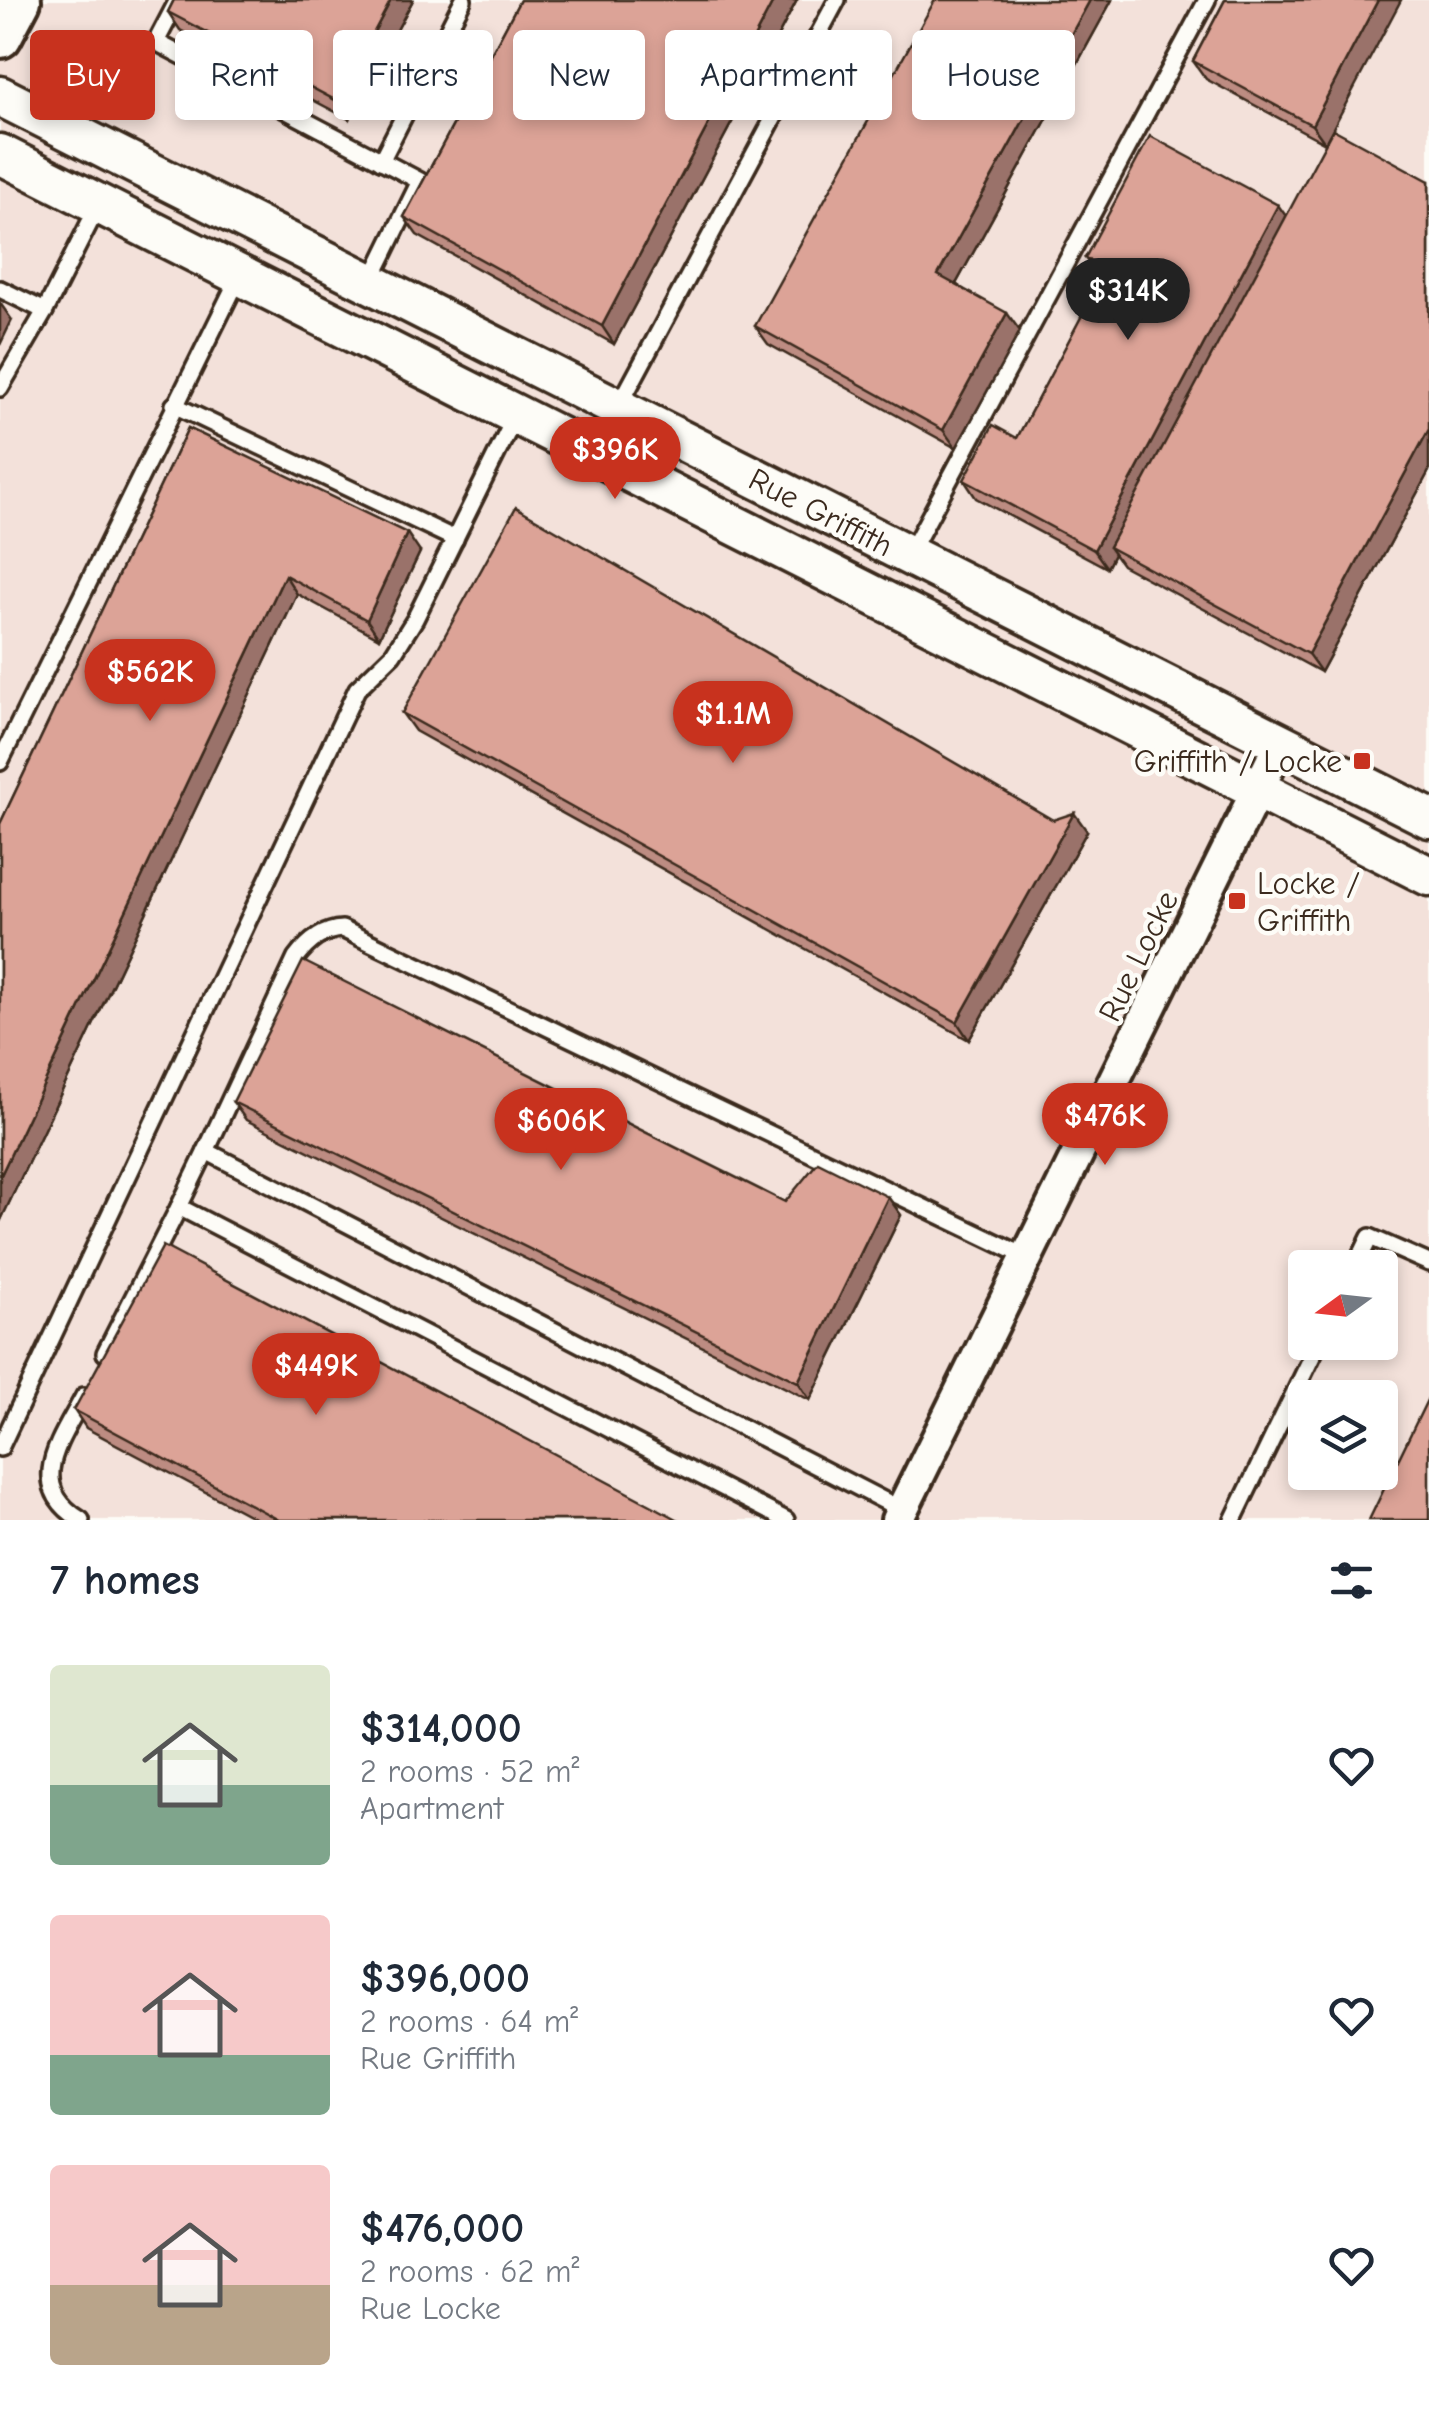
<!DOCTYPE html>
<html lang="en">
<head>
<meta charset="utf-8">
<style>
  :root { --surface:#fff; --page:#f6f6f7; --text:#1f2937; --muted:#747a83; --accent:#c8321e }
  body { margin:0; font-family:"Comic Neue",sans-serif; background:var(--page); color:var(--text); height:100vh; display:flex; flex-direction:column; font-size:38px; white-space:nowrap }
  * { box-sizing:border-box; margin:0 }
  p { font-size:32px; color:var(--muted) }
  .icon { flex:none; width:55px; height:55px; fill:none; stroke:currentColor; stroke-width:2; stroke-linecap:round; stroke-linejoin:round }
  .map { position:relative; height:1520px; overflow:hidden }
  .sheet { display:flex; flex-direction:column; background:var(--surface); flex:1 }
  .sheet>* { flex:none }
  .guide { position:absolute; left:30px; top:30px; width:1370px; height:90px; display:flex; gap:20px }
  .needle { width:65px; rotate:255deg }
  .buttons { position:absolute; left:1288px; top:1250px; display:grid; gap:20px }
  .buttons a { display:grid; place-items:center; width:110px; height:110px; border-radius:10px; background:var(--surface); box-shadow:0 5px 15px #0003; font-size:50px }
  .price { position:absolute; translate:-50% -85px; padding:0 22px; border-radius:35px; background:var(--accent); color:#fff; font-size:32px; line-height:65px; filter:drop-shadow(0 2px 5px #0008) }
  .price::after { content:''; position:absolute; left:50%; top:60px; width:30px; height:22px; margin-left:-15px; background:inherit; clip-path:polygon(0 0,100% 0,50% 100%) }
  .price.current { background:#222; color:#fff }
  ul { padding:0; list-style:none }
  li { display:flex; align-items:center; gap:30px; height:250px; padding:0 50px }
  li span { display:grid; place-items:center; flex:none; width:280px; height:200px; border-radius:10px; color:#555 }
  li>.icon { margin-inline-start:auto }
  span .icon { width:120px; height:120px; fill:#fffc; stroke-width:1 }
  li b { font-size:42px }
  h2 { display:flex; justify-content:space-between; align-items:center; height:120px; padding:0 50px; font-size:42px }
  .tag { padding:0 35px; border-radius:10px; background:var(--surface); box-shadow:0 5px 15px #0003; font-size:35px; line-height:90px }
  .tag.current { background:var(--accent); color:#fff }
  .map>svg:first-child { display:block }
  .built { fill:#f3e1da; fill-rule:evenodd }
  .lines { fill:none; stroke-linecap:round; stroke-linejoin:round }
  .service-casing { stroke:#3b2a1e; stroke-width:22 }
  .minor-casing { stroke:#3b2a1e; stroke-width:38 }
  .tertiary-casing { stroke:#3b2a1e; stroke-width:45 }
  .secondary-casing { stroke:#3b2a1e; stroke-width:50 }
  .service { stroke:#fdfcf7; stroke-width:15 }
  .minor { stroke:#fdfcf7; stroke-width:30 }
  .tertiary { stroke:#fdfcf7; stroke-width:38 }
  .secondary { stroke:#fdfcf7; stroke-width:42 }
  .wall { fill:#bd8c82; stroke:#3b2a1e; stroke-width:2.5 }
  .shaded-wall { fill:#9a726a; stroke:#3b2a1e; stroke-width:2.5 }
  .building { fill:#dca397; stroke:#3b2a1e; stroke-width:2.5 }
  .poi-dot { fill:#c8321e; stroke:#fdfcf7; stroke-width:4 }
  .labels { text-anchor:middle; stroke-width:9; stroke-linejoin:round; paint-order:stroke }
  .street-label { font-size:32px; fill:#3b2a1e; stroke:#fdfcf7 }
  .poi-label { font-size:32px; fill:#3b2a1e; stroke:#fdfcf7; text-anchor:end }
</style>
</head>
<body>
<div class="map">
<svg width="1429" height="1520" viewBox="0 0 1429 1520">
  <rect width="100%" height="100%" fill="#fdfcf7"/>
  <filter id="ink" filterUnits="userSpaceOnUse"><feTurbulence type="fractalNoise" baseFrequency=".01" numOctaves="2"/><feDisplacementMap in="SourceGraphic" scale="20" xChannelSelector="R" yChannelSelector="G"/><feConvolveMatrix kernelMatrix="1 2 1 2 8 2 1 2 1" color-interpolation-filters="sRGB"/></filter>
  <g filter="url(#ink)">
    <!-- built -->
    <path class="built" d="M0,0H1429V1520H0ZM1305,1268H1380V1342H1305ZM1305,1398H1380V1472H1305Z"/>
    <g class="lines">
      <!-- service casing -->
      <g class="service-casing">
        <g id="service">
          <path d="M178,0L156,42L420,181L370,283"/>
          <path d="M381,161L463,0"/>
          <path d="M0,289L45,311L99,204"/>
          <path d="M0,388L45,311"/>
          <path d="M174,405L455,539"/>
          <path d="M619,406L837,0"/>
          <path d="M910,553L1207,0"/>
          <path d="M0,762L240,275"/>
          <path d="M179,1207L206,1151"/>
          <path d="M1355,1268L1370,1237L1429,1263"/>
          <path d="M105,1353L179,1207L786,1520"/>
          <path d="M0,1448L357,689L393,654L415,619L515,417"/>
          <path d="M902,1510L206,1151L296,958C308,942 322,930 342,929L1027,1257"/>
          <path d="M81,1520C24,1485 61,1440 84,1396"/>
          <path d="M1233,1520L1319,1342"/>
        </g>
      </g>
      <!-- minor casing -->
      <g class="minor-casing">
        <path id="minor" d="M897,1520L1280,744"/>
      </g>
      <!-- tertiary casing -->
      <g class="tertiary-casing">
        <g id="tertiary">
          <path d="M0,96L1429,818"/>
          <path d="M0,154L1429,876"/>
        </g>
      </g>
      <!-- secondary casing -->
      <g class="secondary-casing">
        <path id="secondary" d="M0,36L19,0"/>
      </g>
      <!-- service -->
      <use href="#service" class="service"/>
      <!-- minor -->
      <use href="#minor" class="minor"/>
      <!-- tertiary -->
      <use href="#tertiary" class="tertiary"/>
      <!-- secondary -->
      <use href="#secondary" class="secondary"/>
    </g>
    <!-- wall -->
    <g class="wall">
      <path d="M174,0H413L349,119L180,30L168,12Z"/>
      <path d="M520,0H797L614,344L417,235L404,217Z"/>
      <path d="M1112,0L956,284L1020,331L956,448L768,344L755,326Z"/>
      <path d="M1225,0L1325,143L1206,79L1193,61Z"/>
      <path d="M1429,181V471L1321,672L1122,565L1114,554L1107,568L976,498L964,480L1017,438L1102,279L1098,276L1085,258L1286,217Z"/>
      <path d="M188,428L420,552L379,638L297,594L0,1222V824Z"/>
      <path d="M402,713L1053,820L1087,831L969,1040L415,731Z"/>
      <path d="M233,1102L785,1202L888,1197L901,1215L810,1400L246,1120Z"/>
      <path d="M74,1410L679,1520H258L86,1428Z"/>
    </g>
    <!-- shaded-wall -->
    <g class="shaded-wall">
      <path d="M391,0H413L349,119L337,101Z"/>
      <path d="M774,0H797L614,344L602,326Z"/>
      <path d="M1090,0H1112L951,293L938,275Z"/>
      <path d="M1378,0H1401L1325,143L1312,125Z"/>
      <path d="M1278,205L1291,223L1109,547L1114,554L1107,568L1094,550Z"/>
      <path d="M0,303L12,320L0,345Z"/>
      <path d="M1007,313L1020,331L956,448L943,430Z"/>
      <path d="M1429,429V471L1321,672L1308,654Z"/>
      <path d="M407,533L420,552L379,638L367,620Z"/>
      <path d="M285,575L297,594L0,1222V1177Z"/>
      <path d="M1074,813L1087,831L969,1040L957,1022Z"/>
      <path d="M888,1197L901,1215L810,1400L798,1382Z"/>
    </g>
    <!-- building -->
    <g class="building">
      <path d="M174,0H391L337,101L168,12Z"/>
      <path d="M520,0H774L602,326L404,217Z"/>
      <path d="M935,0H1090L938,275L1007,313L943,430L755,326Z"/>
      <path d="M1225,0H1378L1312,125L1193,61Z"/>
      <path d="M1333,129L1429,181V429L1308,654L1109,547Z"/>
      <path d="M1150,136L1278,205L1094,550L964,480L993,425L1017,438L1106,270L1085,258Z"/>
      <path d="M188,428L407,533L367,620L285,575L0,1177V824Z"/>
      <path d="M516,507L1053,820L1074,813L957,1022L402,713Z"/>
      <path d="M303,961L785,1202L818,1162L888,1197L798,1382L233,1102Z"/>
      <path d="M163,1246L679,1520H279L74,1410Z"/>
      <path d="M1429,1396V1520H1369Z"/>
    </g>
  </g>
  <!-- markers -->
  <g class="poi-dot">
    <rect x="1352" y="751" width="20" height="20" rx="5"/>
    <rect x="1227" y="891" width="20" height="20" rx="5"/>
  </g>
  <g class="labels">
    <!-- street labels -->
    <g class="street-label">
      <text transform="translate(821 512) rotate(27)" y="11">Rue Griffith</text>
      <text transform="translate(1138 956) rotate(-64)" y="11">Rue Locke</text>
    </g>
    <!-- poi labels -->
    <g class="poi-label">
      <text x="1342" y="772">Griffith / Locke</text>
      <text x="1257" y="894" text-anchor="start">Locke /<tspan x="1257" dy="37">Griffith</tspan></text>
    </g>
  </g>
</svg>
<div class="buttons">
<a><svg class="needle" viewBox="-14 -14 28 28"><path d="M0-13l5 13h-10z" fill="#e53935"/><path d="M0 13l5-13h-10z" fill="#747a83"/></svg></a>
<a><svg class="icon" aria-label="layers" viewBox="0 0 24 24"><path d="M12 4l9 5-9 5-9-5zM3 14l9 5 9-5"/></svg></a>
</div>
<b class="price current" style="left:1128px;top:343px">$314K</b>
<b class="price" style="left:615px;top:502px">$396K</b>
<b class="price" style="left:150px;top:724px">$562K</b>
<b class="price" style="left:733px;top:766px">$1.1M</b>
<b class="price" style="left:1105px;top:1168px">$476K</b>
<b class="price" style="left:561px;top:1173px">$606K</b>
<b class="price" style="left:316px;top:1418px">$449K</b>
<div class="guide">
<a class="tag current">Buy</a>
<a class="tag">Rent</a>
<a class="tag">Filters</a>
<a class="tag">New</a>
<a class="tag">Apartment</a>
<a class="tag">House</a>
</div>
</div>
<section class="sheet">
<h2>7 homes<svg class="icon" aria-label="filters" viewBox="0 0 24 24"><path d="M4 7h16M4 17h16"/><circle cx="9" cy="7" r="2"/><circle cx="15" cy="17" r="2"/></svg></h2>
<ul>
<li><span style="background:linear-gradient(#dfe7d0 60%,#7fa58c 0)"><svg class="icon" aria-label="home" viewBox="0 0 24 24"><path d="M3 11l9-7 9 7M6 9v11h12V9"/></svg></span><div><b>$314,000</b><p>2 rooms · 52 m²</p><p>Apartment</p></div><svg class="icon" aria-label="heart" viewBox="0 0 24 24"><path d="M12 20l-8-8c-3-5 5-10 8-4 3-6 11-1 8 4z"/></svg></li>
<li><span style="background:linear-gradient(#f6c9c9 70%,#7fa58c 0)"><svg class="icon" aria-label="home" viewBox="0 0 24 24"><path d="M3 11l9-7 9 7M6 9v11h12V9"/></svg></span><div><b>$396,000</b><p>2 rooms · 64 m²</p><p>Rue Griffith</p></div><svg class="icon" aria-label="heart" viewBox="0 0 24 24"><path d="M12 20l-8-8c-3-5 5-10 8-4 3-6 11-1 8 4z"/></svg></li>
<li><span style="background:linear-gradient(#f6c9c9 60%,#b9a48a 0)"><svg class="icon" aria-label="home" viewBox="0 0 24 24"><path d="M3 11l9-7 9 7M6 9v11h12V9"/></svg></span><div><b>$476,000</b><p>2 rooms · 62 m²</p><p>Rue Locke</p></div><svg class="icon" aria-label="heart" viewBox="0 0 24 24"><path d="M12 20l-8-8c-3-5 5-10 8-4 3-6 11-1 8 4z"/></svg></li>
</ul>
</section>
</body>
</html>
